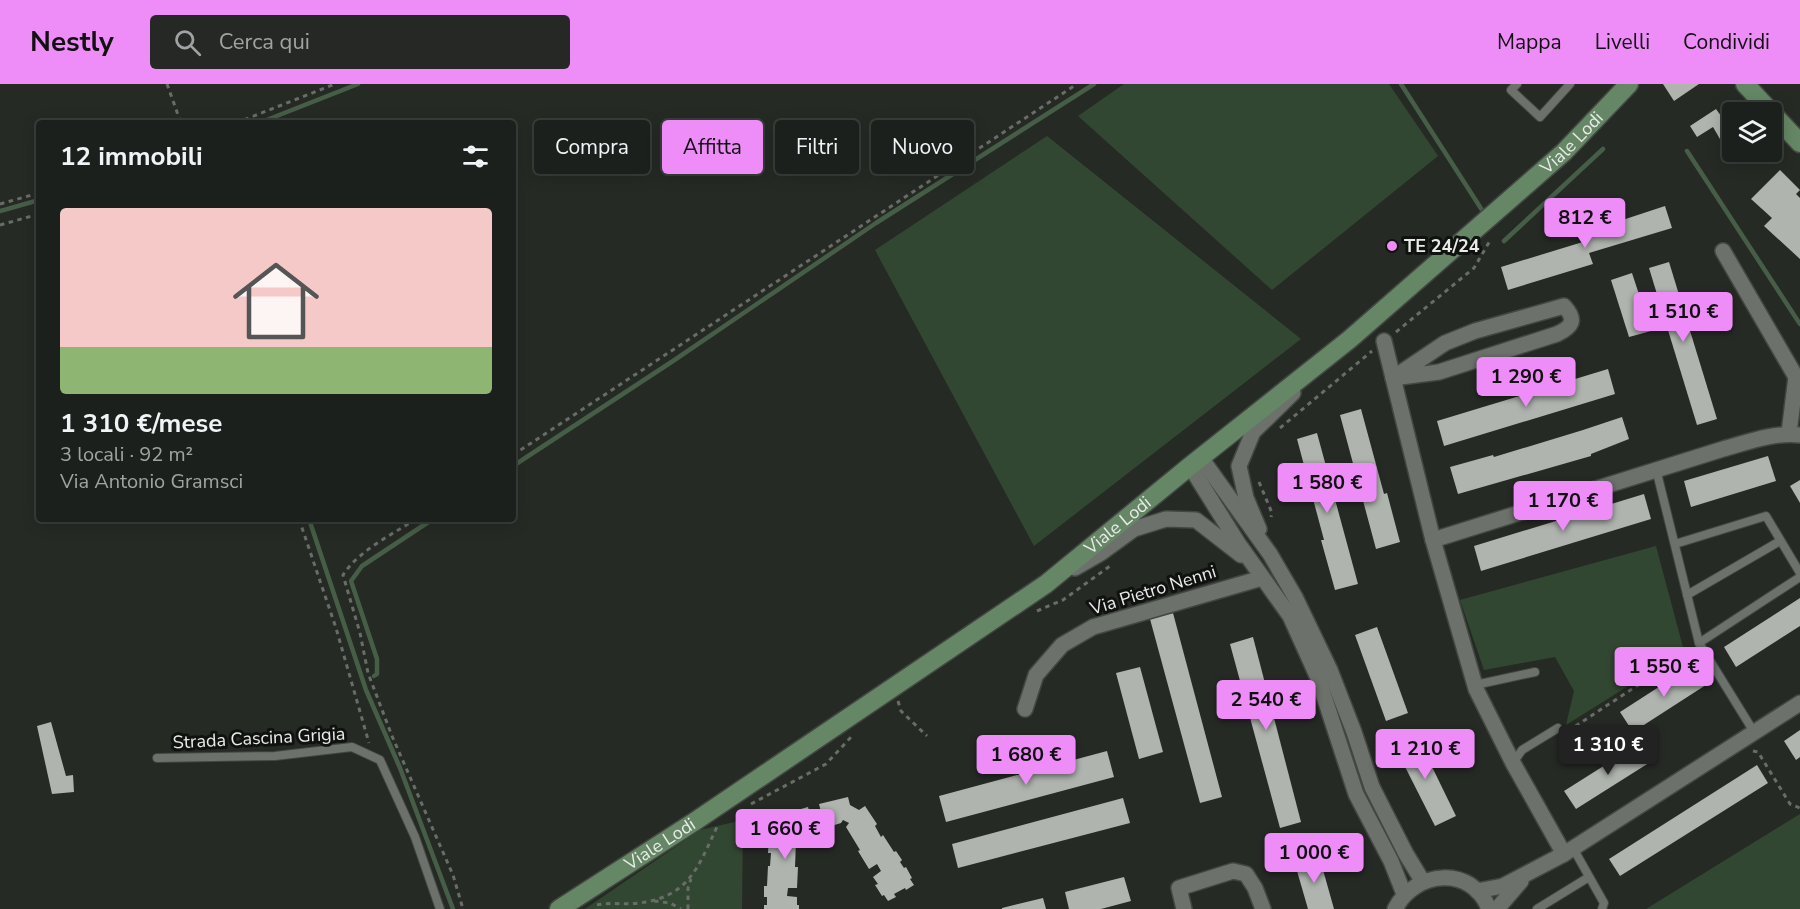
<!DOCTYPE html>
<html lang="it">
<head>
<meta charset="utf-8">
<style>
  :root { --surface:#1c201c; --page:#252825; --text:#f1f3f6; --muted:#a0a3a3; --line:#3a3e3b; --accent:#ee8cf8 }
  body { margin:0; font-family:"Nunito Sans",sans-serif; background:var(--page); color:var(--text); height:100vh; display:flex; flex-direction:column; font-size:22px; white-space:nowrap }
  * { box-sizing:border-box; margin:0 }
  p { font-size:20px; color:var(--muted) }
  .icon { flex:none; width:33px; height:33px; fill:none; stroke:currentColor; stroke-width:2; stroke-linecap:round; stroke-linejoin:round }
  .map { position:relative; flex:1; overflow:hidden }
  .details { position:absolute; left:36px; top:36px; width:480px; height:402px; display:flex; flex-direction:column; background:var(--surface); border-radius:6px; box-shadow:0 3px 15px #0003,0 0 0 2px var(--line) }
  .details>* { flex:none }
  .top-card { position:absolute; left:534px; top:36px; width:570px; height:54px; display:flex; gap:12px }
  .fabs { position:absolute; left:1722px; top:18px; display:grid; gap:12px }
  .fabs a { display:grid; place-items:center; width:60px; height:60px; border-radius:6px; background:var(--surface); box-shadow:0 3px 15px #0003,0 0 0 2px var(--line); font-size:30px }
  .price { position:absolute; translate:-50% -51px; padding:0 14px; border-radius:6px; background:var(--accent); color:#111; font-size:20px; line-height:39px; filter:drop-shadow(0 2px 3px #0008) }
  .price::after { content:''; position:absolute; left:50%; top:36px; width:18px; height:14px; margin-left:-9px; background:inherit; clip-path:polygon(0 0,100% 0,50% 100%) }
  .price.active { background:#222; color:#fff }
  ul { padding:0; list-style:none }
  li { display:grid; align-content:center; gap:12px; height:318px; padding:0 24px }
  li span { display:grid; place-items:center; height:186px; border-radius:6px; color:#555 }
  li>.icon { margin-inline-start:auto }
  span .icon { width:108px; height:108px; fill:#fffc; stroke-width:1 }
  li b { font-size:26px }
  h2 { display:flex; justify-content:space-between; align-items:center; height:72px; padding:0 24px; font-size:26px }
  .chip { padding:0 21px; border-radius:6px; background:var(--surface); box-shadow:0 3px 15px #0003,0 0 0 2px var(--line); font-size:21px; line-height:54px }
  .chip.active { background:var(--accent); color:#111 }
  header { display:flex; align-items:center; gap:36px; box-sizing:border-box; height:84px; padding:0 30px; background:var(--accent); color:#111 }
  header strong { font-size:28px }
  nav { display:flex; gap:33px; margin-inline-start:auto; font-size:21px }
  .search { width:420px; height:54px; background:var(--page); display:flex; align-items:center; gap:15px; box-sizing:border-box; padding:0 21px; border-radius:6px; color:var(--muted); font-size:22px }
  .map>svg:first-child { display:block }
  .green { fill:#324731 }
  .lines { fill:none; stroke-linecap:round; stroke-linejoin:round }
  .stream { stroke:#465d47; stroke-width:4.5 }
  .building { fill:#afb4ae }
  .lane-casing { stroke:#434742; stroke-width:10 }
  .street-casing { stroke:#434742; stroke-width:18 }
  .secondary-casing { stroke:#434742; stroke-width:21 }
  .path { stroke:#696d68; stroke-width:3; stroke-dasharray:4.5 4.5; stroke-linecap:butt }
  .lane { stroke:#6c716b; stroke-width:8 }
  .street { stroke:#6c716b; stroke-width:15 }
  .secondary { stroke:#658765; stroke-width:18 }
  .poi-dot { fill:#ee8cf8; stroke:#101210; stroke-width:2 }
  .labels { text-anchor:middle; stroke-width:6; stroke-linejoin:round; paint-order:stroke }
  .street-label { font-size:18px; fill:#e8ebe8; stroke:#101210 }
  .poi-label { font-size:18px; font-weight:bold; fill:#e8ebe8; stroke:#101210; text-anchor:start }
</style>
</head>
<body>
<header>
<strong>Nestly</strong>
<div class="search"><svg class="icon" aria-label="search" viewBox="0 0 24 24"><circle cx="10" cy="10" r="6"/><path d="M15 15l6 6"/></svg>Cerca qui</div>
<nav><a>Mappa</a><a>Livelli</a><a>Condividi</a></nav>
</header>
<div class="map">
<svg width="1800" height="825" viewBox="0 0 1800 825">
  <rect width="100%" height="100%" fill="#262a25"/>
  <!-- green -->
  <g class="green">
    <path d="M1124,0H1389L1438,72L1272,206L1078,32Z"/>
    <path d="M1047,52L1301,255L1034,462L875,166Z"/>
    <path d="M1656,462L1684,567L1566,641L1574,607L1555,573L1484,586L1460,516Z"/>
    <path d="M1800,730V825H1646Z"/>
    <path d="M743,736L742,825H585L700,746Z"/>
  </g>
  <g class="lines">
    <!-- stream -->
    <g class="stream">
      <path d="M1401,0L1482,126"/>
      <path d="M259,39L358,0"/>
      <path d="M1687,67L1800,240"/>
      <path d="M0,127L39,116"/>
      <path d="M1504,157L1603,65"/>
      <path d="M513,382L673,277L876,139L1094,0"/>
      <path d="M309,435L366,606L400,684L453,825"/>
      <path d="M374,592L377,590V575L351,497L362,482L433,435"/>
    </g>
  </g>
  <!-- building -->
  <g class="building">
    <path d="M1663,0H1699L1674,17Z"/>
    <path d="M1743,18L1746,23L1750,28H1736L1738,27L1736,24Z"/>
    <path d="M1716,25L1724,36L1732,31V56L1724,62L1713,43L1697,53L1690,42Z"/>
    <path d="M1780,86L1800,106L1796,110L1800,114V175L1764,142L1772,134L1751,115Z"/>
    <path d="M1665,122L1672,144L1589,169L1593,180L1508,206L1501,183L1586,157L1583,149Z"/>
    <path d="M1669,178L1717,335L1697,341L1649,184Z"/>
    <path d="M1632,189L1651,247L1629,253L1611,196Z"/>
    <path d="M1608,285L1615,310L1444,362L1437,337Z"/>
    <path d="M1361,325L1384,410L1387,409L1400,458L1376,465L1340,331Z"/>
    <path d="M1622,333L1629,355L1591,370V372L1458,410L1450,383L1493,371L1494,373L1583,346Z"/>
    <path d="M1317,349L1358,500L1335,506L1321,456H1324L1297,355Z"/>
    <path d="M1768,372L1776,397L1691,423L1684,397Z"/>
    <path d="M1800,396V419L1790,402Z"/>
    <path d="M1644,410L1651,435L1481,487L1474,462Z"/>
    <path d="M1800,514V542L1736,583L1724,563Z"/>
    <path d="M1173,529L1222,713L1200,719L1150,535Z"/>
    <path d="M1377,543L1408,629L1386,637L1355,551Z"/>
    <path d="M1253,553L1301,738L1280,744L1230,560Z"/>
    <path d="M1696,579L1709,599L1633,648L1620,628Z"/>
    <path d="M1140,583L1163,668L1139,675L1116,589Z"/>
    <path d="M51,638L66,692L73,691L74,708L52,710L37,642Z"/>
    <path d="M1800,646V673L1796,676L1784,657Z"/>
    <path d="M1416,650L1456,732L1435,742L1394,661Z"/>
    <path d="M1640,659L1652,677L1576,725L1564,707Z"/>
    <path d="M1107,667L1114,693L946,738L939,712Z"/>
    <path d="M1757,681L1768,699L1620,792L1609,775Z"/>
    <path d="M848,713L850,721L859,726L865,722L877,740L875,742L881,753L883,751L894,768L896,767L902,776L900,778L904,784L906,783L912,794L910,795L914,801L906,806L905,804L894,810L896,813L888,817L884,811L882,812L875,801L878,800L873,793L881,787L877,780L869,785L858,767L860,766L846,743L849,739L843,736L841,739L825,744L819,720Z"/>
    <path d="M1123,714L1130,739L958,784L952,760Z"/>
    <path d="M808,723L814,747L799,751L795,749L792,754L796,757L795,783H798L797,804H788L787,812L797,813V821H799V825H764V821H767V813H764V802H767L768,782H770L771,769H768L769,747L776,748L782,739L780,731Z"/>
    <path d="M1319,772L1327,800L1334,825H1308L1295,780Z"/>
    <path d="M1124,793L1131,817L1101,825H1069L1065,808Z"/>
    <path d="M1043,814L1046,825H1002V824Z"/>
  </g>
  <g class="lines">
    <!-- lane casing -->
    <g class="lane-casing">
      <g id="lane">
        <path d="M1517,0L1511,6L1540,33L1570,0"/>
        <path d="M1658,393L1699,559L1754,648"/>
        <path d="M1675,460L1766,432L1800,489"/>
        <path d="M1687,511L1780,457"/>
        <path d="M1699,559L1800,493"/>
        <path d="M1475,601L1535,588"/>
        <path d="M157,674L275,672L352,663L380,676L415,753L440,825"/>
        <path d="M1513,679L1522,666L1558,644"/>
        <path d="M1573,764L1604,819L1602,825"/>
        <path d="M1537,825L1589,793"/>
      </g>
    </g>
    <!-- street casing -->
    <g class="street-casing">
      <g id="street">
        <path d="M1723,167L1800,300"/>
        <path d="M1564,222C1577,236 1572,243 1557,250L1439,288L1393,294L1445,259L1475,247Z"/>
        <path d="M1384,257L1433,456L1476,605L1513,679L1564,770"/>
        <path d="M1789,349L1796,293"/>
        <path d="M1201,374L1270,470L1295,513L1330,586L1354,648L1372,703L1406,770L1423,798"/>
        <path d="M1190,382L1238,459L1290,532L1318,594L1356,710L1391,777L1404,810"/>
        <path d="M1259,445L1246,414L1239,382L1253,348L1293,309"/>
        <path d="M1433,456L1723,365C1748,358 1774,348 1800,351"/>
        <path d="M1075,484L1101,469L1134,445L1166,435L1196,436L1241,471"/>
        <path d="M1025,625L1036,591L1062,561L1093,543L1262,494"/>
        <path d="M1477,807L1503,802L1564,770L1800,619"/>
        <path d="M1184,825L1179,804L1233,787L1246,790L1255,804L1263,825"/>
        <path d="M1395,825C1415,786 1472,781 1489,825"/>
        <path d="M1497,825L1521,797"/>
      </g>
    </g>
    <!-- secondary casing -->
    <g class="secondary-casing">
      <g id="secondary">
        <path d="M1745,0L1800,59"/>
        <path id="s1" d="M559,825L694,738L1046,500L1190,382L1350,255L1564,68L1629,0"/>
      </g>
    </g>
    <!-- path -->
    <g class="path">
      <path d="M167,0L181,39"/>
      <path d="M236,39L335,0"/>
      <path d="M0,120L39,109"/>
      <path d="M0,141L39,130"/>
      <path d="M1396,248L1474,184L1491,155"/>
      <path d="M1280,344L1372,267"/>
      <path d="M513,371L1077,0"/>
      <path d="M1259,398L1272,429L1271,433"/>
      <path d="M299,435L336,544L369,659"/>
      <path d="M416,435C393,450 358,467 343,491L360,549L368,589L392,652L453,791L463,825"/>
      <path d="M1037,527L1063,516L1110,482"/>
      <path d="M898,617L901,627L927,652"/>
      <path d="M1568,647L1687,569"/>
      <path d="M1753,667L1758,668L1790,720L1800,724"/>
      <path d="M751,720L826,680L853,651"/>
      <path d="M654,817L670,819L681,825"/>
      <path d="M597,821C610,818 625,821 639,819C689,813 698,783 717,743"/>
      <path d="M688,825V804L691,795"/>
    </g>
    <!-- lane -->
    <use href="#lane" class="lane"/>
    <!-- street -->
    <use href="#street" class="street"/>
    <!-- secondary -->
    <use href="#secondary" class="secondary"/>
  </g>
  <!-- markers -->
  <circle class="poi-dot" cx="1392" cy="162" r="6"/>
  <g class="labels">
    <!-- street labels -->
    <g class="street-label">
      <text dy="6" stroke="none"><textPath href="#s1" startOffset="1272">Viale Lodi</textPath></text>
      <text dy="6" stroke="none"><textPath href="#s1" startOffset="678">Viale Lodi</textPath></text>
      <text transform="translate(1153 506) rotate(-17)" y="6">Via Pietro Nenni</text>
      <text transform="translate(259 654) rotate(-3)" y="6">Strada Cascina Grigia</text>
      <text dy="6" stroke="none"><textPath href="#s1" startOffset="120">Viale Lodi</textPath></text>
    </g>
    <!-- poi labels -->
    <g class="poi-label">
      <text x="1404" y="168">TE 24/24</text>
    </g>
  </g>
</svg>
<div class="fabs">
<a><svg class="icon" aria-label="layers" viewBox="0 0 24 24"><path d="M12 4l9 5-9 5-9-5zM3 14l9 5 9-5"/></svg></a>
</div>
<b class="price" style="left:1585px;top:165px">812 €</b>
<b class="price" style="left:1683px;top:259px">1 510 €</b>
<b class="price" style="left:1526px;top:324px">1 290 €</b>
<b class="price" style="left:1327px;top:430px">1 580 €</b>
<b class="price" style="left:1563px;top:448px">1 170 €</b>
<b class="price" style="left:1664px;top:614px">1 550 €</b>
<b class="price" style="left:1266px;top:647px">2 540 €</b>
<b class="price active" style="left:1608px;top:692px">1 310 €</b>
<b class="price" style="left:1425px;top:696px">1 210 €</b>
<b class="price" style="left:1026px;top:702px">1 680 €</b>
<b class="price" style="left:785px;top:776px">1 660 €</b>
<b class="price" style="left:1314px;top:800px">1 000 €</b>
<div class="top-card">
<a class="chip">Compra</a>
<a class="chip active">Affitta</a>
<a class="chip">Filtri</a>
<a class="chip">Nuovo</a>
</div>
<section class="details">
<h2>12 immobili<svg class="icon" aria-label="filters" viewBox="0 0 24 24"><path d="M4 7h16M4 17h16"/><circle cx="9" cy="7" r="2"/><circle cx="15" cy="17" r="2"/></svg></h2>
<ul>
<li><span style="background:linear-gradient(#f6c9c9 75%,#8fb573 0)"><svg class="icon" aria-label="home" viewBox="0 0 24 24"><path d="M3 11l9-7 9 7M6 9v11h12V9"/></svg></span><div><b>1 310 €/mese</b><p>3 locali · 92 m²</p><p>Via Antonio Gramsci</p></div></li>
</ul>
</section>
</div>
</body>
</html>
